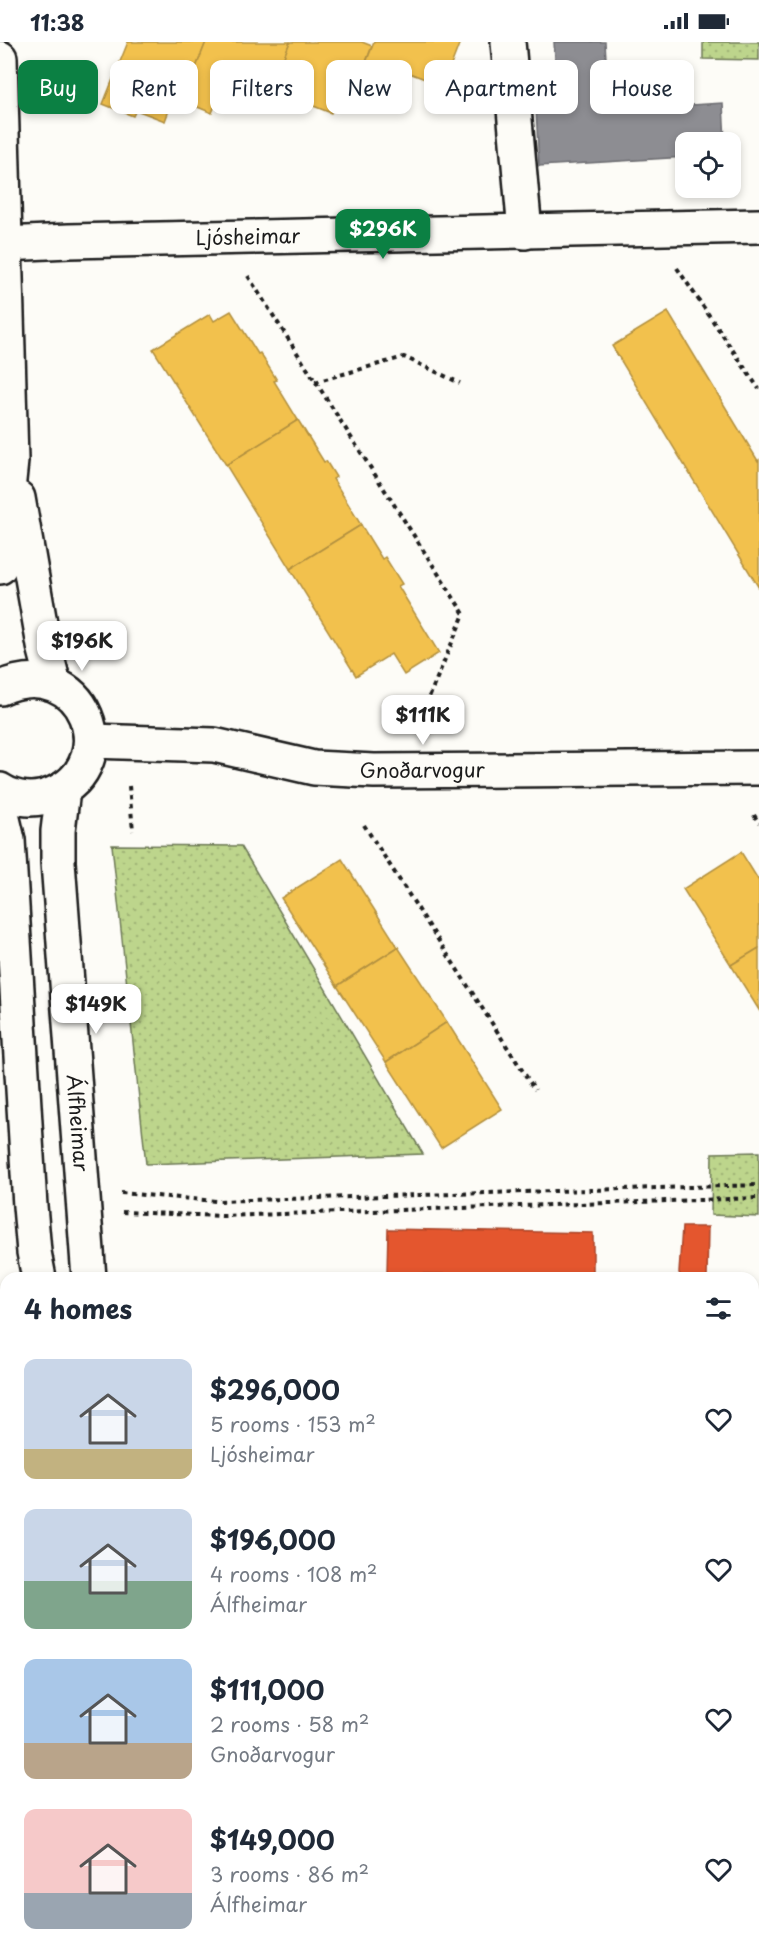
<!DOCTYPE html>
<html lang="en">
<head>
<meta charset="utf-8">
<style>
  :root { --surface:#fff; --page:#f2f2f3; --text:#1f2937; --muted:#747a83; --accent:#0b8043 }
  body { margin:0; font-family:"Playpen Sans",sans-serif; background:var(--page); color:var(--text); height:100vh; display:flex; flex-direction:column; font-size:22px; white-space:nowrap }
  * { box-sizing:border-box; margin:0 }
  p { font-size:20px; color:var(--muted) }
  .icon { flex:none; width:33px; height:33px; fill:none; stroke:currentColor; stroke-width:2; stroke-linecap:round; stroke-linejoin:round }
  .map { position:relative; flex:1; overflow:hidden }
  .side { position:absolute; left:0px; top:1230px; width:759px; height:686px; display:flex; flex-direction:column; background:var(--surface); border-radius:18px 18px 0 0; box-shadow:0 3px 9px #0003 }
  .side>* { flex:none }
  .banner { position:absolute; left:18px; top:18px; width:723px; height:54px; display:flex; gap:12px }
  .tools { position:absolute; left:675px; top:90px; display:grid; gap:12px }
  .tools a { display:grid; place-items:center; width:66px; height:66px; border-radius:12px; background:var(--surface); box-shadow:0 3px 9px #0003; font-size:30px }
  .price { position:absolute; translate:-50% -51px; padding:0 14px; border-radius:12px; background:#fff; color:#222; font-size:20px; line-height:39px; filter:drop-shadow(0 2px 3px #0008) }
  .price::after { content:''; position:absolute; left:50%; top:36px; width:18px; height:14px; margin-left:-9px; background:inherit; clip-path:polygon(0 0,100% 0,50% 100%) }
  .price.on { background:var(--accent); color:#fff }
  ul { padding:0; list-style:none }
  li { display:flex; align-items:center; gap:18px; height:150px; padding:0 24px }
  li span { display:grid; place-items:center; flex:none; width:168px; height:120px; border-radius:12px; color:#555 }
  li>.icon { margin-inline-start:auto }
  span .icon { width:72px; height:72px; fill:#fffc; stroke-width:1 }
  li b { font-size:26px }
  h2 { display:flex; justify-content:space-between; align-items:center; height:72px; padding:0 24px; font-size:26px }
  .tag { padding:0 21px; border-radius:12px; background:var(--surface); box-shadow:0 3px 9px #0003; font-size:21px; line-height:54px }
  .tag.on { background:var(--accent); color:#fff }
  .status { display:flex; justify-content:space-between; align-items:center; height:42px; padding:0 30px; background:var(--surface); direction:ltr }
  .status svg { height:16px; fill:currentColor }
  .map>svg:first-child { display:block }
  .grass { fill:url(#grass-dots); stroke:#6c7854; stroke-width:1.5 }
  .homes { fill:#f2c14e; stroke:#b2903f; stroke-width:1.5 }
  .shops { fill:#e4572e; stroke:#a84529; stroke-width:1.5 }
  .industry { fill:#8d8d92; stroke:#6b6b6f; stroke-width:1.5 }
  .lines { fill:none; stroke-linecap:round; stroke-linejoin:round }
  .service-casing { stroke:#1c1c1c; stroke-width:22 }
  .minor-casing { stroke:#1c1c1c; stroke-width:38 }
  .tertiary-casing { stroke:#1c1c1c; stroke-width:38 }
  .secondary-casing { stroke:#1c1c1c; stroke-width:38 }
  .path { stroke:#1c1c1c; stroke-width:4; stroke-dasharray:4.5 4.5; stroke-linecap:butt }
  .service { stroke:#fdfcf7; stroke-width:18 }
  .minor { stroke:#fdfcf7; stroke-width:33 }
  .tertiary { stroke:#fdfcf7; stroke-width:33 }
  .secondary { stroke:#fdfcf7; stroke-width:33 }
  .labels { text-anchor:middle; stroke-width:6; stroke-linejoin:round; paint-order:stroke }
  .street-label { font-size:20px; fill:#1c1c1c; stroke:#fdfcf7 }
</style>
</head>
<body>
<div class="status"><b>11:38</b><svg viewBox="0 0 49 12"><path d="M0 12V9h3v3zM5 12V6h3v6zM10 12V3h3v9zM15 12V0h3v12zM26 1h20v11H26zM47 4h2v5h-2z"/></svg></div>
<div class="map">
<svg width="759" height="1915" viewBox="0 0 759 1915">
  <defs>
    <pattern id="grass-dots" width="8" height="8" patternUnits="userSpaceOnUse" patternTransform="scale(1.5)"><rect width="8" height="8" fill="#bdd58c"/><path d="M2 2h.1M6 6h.1" fill="none" stroke="#a2b678" stroke-width="1.8" stroke-linecap="round"/></pattern>
  </defs>
  <rect width="100%" height="100%" fill="#fdfcf7"/>
  <filter id="ink" filterUnits="userSpaceOnUse"><feTurbulence type="fractalNoise" baseFrequency=".0167" numOctaves="2"/><feDisplacementMap in="SourceGraphic" scale="12" xChannelSelector="R" yChannelSelector="G"/><feConvolveMatrix kernelMatrix="1 2 1 2 8 2 1 2 1" color-interpolation-filters="sRGB"/></filter>
  <g filter="url(#ink)">
    <!-- grass -->
    <g class="grass">
      <path d="M703,0H759V18L703,17Z"/>
      <path d="M112,803L241,804L423,1112L146,1122Z"/>
      <path d="M759,1110V1175L711,1173L712,1111Z"/>
    </g>
    <!-- homes -->
    <g class="homes">
      <path d="M128,0H206L186,51L177,47L165,79L136,68L133,74L103,62Z"/>
      <path d="M206,0H290L271,48L228,31L212,71L183,59Z"/>
      <path d="M290,0H362L372,4L354,51L341,46L331,71L301,59L297,69L267,57Z"/>
      <path d="M374,0H460L443,44L399,27L382,69L352,57Z"/>
      <path d="M231,269L258,312L260,311L277,338L274,339L298,378L226,423L153,307L210,272L214,279Z"/>
      <path d="M668,270L758,419L759,418V546L612,304Z"/>
      <path d="M298,378L324,420L326,419L336,435L333,437L361,483L290,527L226,423Z"/>
      <path d="M361,483L382,517L385,515L402,542L398,544L439,611L404,633L391,612L356,634L290,527Z"/>
      <path d="M741,810L759,839V906L731,923L683,847Z"/>
      <path d="M342,817L398,905L337,944L281,856Z"/>
      <path d="M398,905L447,980L386,1020L337,944Z"/>
      <path d="M759,906V968L731,923Z"/>
      <path d="M447,980L502,1067L441,1106L386,1020Z"/>
    </g>
    <!-- shops -->
    <g class="shops">
      <path d="M682,1185H708L707,1236H683L679,1231Z"/>
      <path d="M388,1187L593,1191V1235L387,1231Z"/>
      <path d="M759,1802V1915H595L603,1910H753V1806Z"/>
      <path d="M206,1910H476L480,1915H210Z"/>
    </g>
    <!-- industry -->
    <path class="industry" d="M554,0H605L609,68L723,61L725,100H686V115L539,124L536,66L558,64Z"/>
    <g class="lines">
      <!-- service casing -->
      <g class="service-casing">
        <g id="service">
          <path d="M753,1302H759"/>
          <path d="M753,1386L759,1388"/>
        </g>
      </g>
      <!-- minor casing -->
      <g class="minor-casing">
        <g id="minor">
          <path d="M508,0L525,190"/>
          <path id="s1" d="M5,202L69,199L759,184"/>
          <path id="s2" d="M91,699L214,703L314,726L374,729L759,726"/>
        </g>
      </g>
      <!-- tertiary casing -->
      <g class="tertiary-casing">
        <g id="tertiary">
          <path d="M0,16L11,419L0,525"/>
          <path d="M18,456L44,604L54,642"/>
          <path d="M0,646C85,609 125,722 53,752C36,760 15,758 0,748"/>
          <path id="s3" d="M63,748L58,789V820L89,1236"/>
          <path d="M0,764L8,798L30,1164L34,1210L39,1236"/>
        </g>
      </g>
      <!-- secondary casing -->
      <g class="secondary-casing">
        <g id="secondary">
          <path d="M0,1368L6,1360"/>
          <path d="M0,1468H6"/>
          <path d="M753,1477H759"/>
          <path d="M0,1546H6"/>
          <path d="M753,1555H759"/>
        </g>
      </g>
      <!-- path -->
      <g class="path">
        <path d="M677,226L759,347"/>
        <path d="M248,234L464,572L421,674"/>
        <path d="M315,340L404,315L460,341"/>
        <path d="M129,744L133,789"/>
        <path d="M754,773L759,781"/>
        <path d="M364,783L535,1048"/>
        <path d="M121,1151L216,1159L759,1143"/>
        <path d="M122,1170L222,1174L759,1156"/>
        <path d="M0,1314L6,1289"/>
        <path d="M0,1417L6,1418"/>
        <path d="M0,1653H6"/>
        <path d="M753,1661L759,1662"/>
        <path d="M0,1731L6,1739"/>
        <path d="M125,1910L129,1915"/>
      </g>
      <!-- service -->
      <use href="#service" class="service"/>
      <!-- minor -->
      <use href="#minor" class="minor"/>
      <!-- tertiary -->
      <use href="#tertiary" class="tertiary"/>
      <!-- secondary -->
      <use href="#secondary" class="secondary"/>
    </g>
  </g>
  <g class="labels">
    <!-- street labels -->
    <g class="street-label">
      <text dy="7" stroke="none"><textPath href="#s1" startOffset="243">Ljósheimar</textPath></text>
      <text dy="7" stroke="none"><textPath href="#s2" startOffset="334">Gnoðarvogur</textPath></text>
      <text dy="7" stroke="none"><textPath href="#s3" startOffset="334">Álfheimar</textPath></text>
    </g>
  </g>
</svg>
<div class="tools">
<a><svg class="icon" aria-label="locate" viewBox="0 0 24 24"><circle cx="12" cy="12" r="6"/><path d="M12 2v4M12 18v4M2 12h4M18 12h4"/></svg></a>
</div>
<b class="price on" style="left:383px;top:218px">$296K</b>
<b class="price" style="left:82px;top:630px">$196K</b>
<b class="price" style="left:423px;top:704px">$111K</b>
<b class="price" style="left:96px;top:993px">$149K</b>
<div class="banner">
<a class="tag on">Buy</a>
<a class="tag">Rent</a>
<a class="tag">Filters</a>
<a class="tag">New</a>
<a class="tag">Apartment</a>
<a class="tag">House</a>
</div>
<section class="side">
<h2>4 homes<svg class="icon" aria-label="filters" viewBox="0 0 24 24"><path d="M4 7h16M4 17h16"/><circle cx="9" cy="7" r="2"/><circle cx="15" cy="17" r="2"/></svg></h2>
<ul>
<li><span style="background:linear-gradient(#c9d6e8 75%,#c2b280 0)"><svg class="icon" aria-label="home" viewBox="0 0 24 24"><path d="M3 11l9-7 9 7M6 9v11h12V9"/></svg></span><div><b>$296,000</b><p>5 rooms · 153 m²</p><p>Ljósheimar</p></div><svg class="icon" aria-label="heart" viewBox="0 0 24 24"><path d="M12 20l-8-8c-3-5 5-10 8-4 3-6 11-1 8 4z"/></svg></li>
<li><span style="background:linear-gradient(#c9d6e8 60%,#7fa58c 0)"><svg class="icon" aria-label="home" viewBox="0 0 24 24"><path d="M3 11l9-7 9 7M6 9v11h12V9"/></svg></span><div><b>$196,000</b><p>4 rooms · 108 m²</p><p>Álfheimar</p></div><svg class="icon" aria-label="heart" viewBox="0 0 24 24"><path d="M12 20l-8-8c-3-5 5-10 8-4 3-6 11-1 8 4z"/></svg></li>
<li><span style="background:linear-gradient(#a9c7e8 70%,#b9a48a 0)"><svg class="icon" aria-label="home" viewBox="0 0 24 24"><path d="M3 11l9-7 9 7M6 9v11h12V9"/></svg></span><div><b>$111,000</b><p>2 rooms · 58 m²</p><p>Gnoðarvogur</p></div><svg class="icon" aria-label="heart" viewBox="0 0 24 24"><path d="M12 20l-8-8c-3-5 5-10 8-4 3-6 11-1 8 4z"/></svg></li>
<li><span style="background:linear-gradient(#f6c9c9 70%,#9aa5b1 0)"><svg class="icon" aria-label="home" viewBox="0 0 24 24"><path d="M3 11l9-7 9 7M6 9v11h12V9"/></svg></span><div><b>$149,000</b><p>3 rooms · 86 m²</p><p>Álfheimar</p></div><svg class="icon" aria-label="heart" viewBox="0 0 24 24"><path d="M12 20l-8-8c-3-5 5-10 8-4 3-6 11-1 8 4z"/></svg></li>
</ul>
</section>
</div>
</body>
</html>
